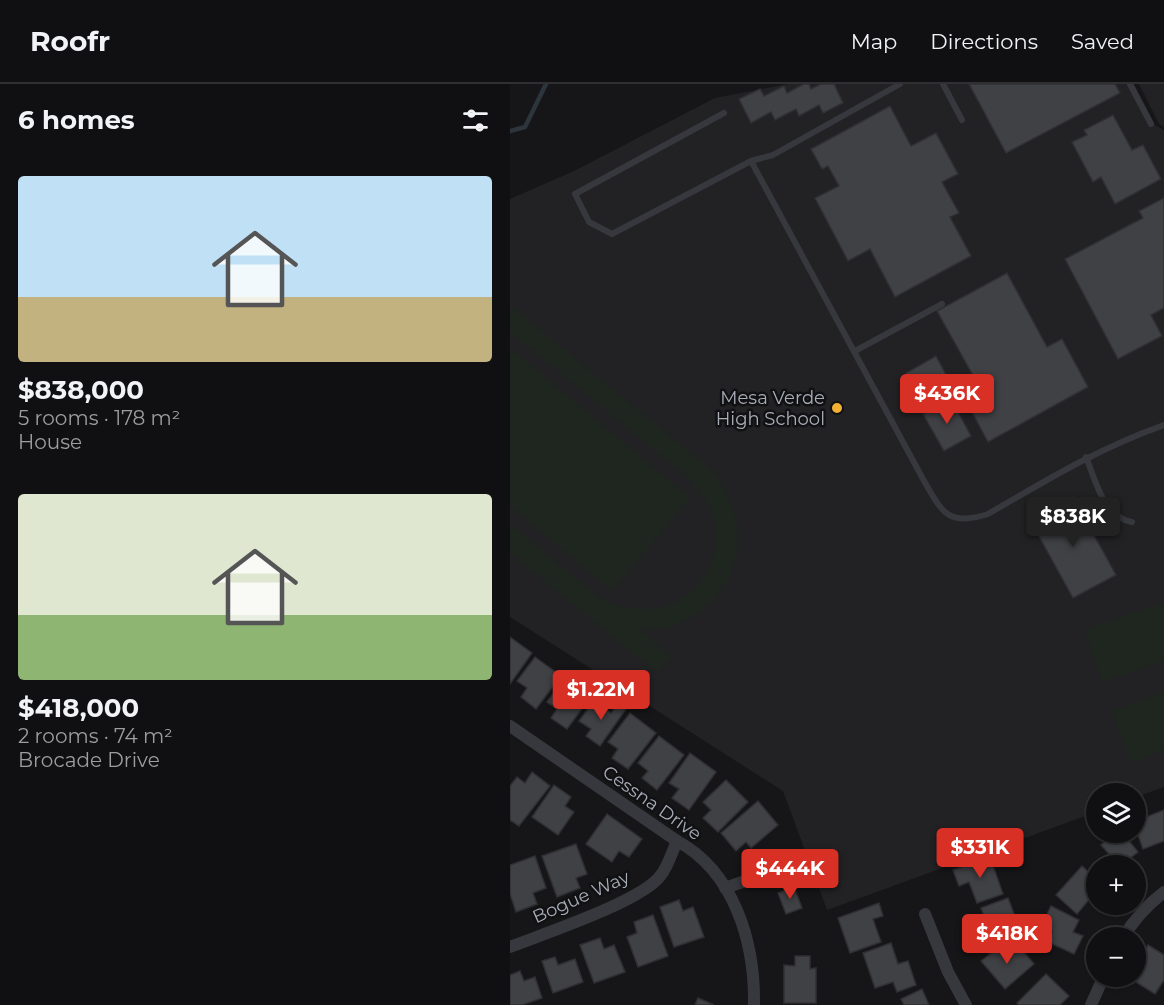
<!DOCTYPE html>
<html lang="en">
<head>
<meta charset="utf-8">
<style>
  :root { --surface:#101012; --page:#19191b; --text:#f1f3f6; --muted:#9c9d9f; --line:#303032; --accent:#d93025 }
  body { margin:0; font-family:Montserrat,sans-serif; background:var(--page); color:var(--text); height:100vh; display:flex; flex-direction:column; font-size:22px; white-space:nowrap }
  * { box-sizing:border-box; margin:0 }
  p { font-size:20px; color:var(--muted) }
  .icon { flex:none; width:33px; height:33px; fill:none; stroke:currentColor; stroke-width:2; stroke-linecap:round; stroke-linejoin:round }
  .map { position:relative; flex:1; overflow:hidden }
  .sheet { display:flex; flex-direction:column; background:var(--surface); width:510px }
  .sheet>* { flex:none }
  .buttons { position:absolute; left:576px; top:699px; display:grid; gap:12px }
  .buttons a { display:grid; place-items:center; width:60px; height:60px; border-radius:50%; background:var(--surface); box-shadow:0 2px 4px #0004,0 0 0 2px var(--line); font-size:30px }
  .price { position:absolute; translate:-50% -51px; padding:0 14px; border-radius:6px; background:var(--accent); color:#fff; font-size:20px; line-height:39px; filter:drop-shadow(0 2px 3px #0008) }
  .price::after { content:''; position:absolute; left:50%; top:36px; width:18px; height:14px; margin-left:-9px; background:inherit; clip-path:polygon(0 0,100% 0,50% 100%) }
  .price.selected { background:#222; color:#fff }
  ul { padding:0; list-style:none }
  li { display:grid; align-content:center; gap:12px; height:318px; padding:0 18px }
  li span { display:grid; place-items:center; height:186px; border-radius:6px; color:#555 }
  li>.icon { margin-inline-start:auto }
  span .icon { width:108px; height:108px; fill:#fffc; stroke-width:1 }
  li b { font-size:26px }
  h2 { display:flex; justify-content:space-between; align-items:center; height:72px; padding:0 18px; font-size:26px }
  header { display:flex; align-items:center; gap:36px; box-sizing:border-box; height:84px; padding:0 30px; background:var(--surface); border-bottom:2px solid var(--line) }
  header strong { font-size:28px }
  nav { display:flex; gap:33px; margin-inline-start:auto; font-size:21px }
  main { display:flex; flex:1; min-height:0 }
  .map>svg:first-child { display:block }
  .built { fill:#222225 }
  .green { fill:#1e261f }
  .lines { fill:none; stroke-linecap:round; stroke-linejoin:round }
  .stream { stroke:#2c353c; stroke-width:4.5 }
  .building { fill:#404145; stroke:#303034; stroke-width:1.5 }
  .lane { stroke:#37383d; stroke-width:6 }
  .street { stroke:#37383d; stroke-width:12 }
  .poi-dot { fill:#f2b134; stroke:#111113; stroke-width:2 }
  .labels { text-anchor:middle; stroke-width:5; stroke-linejoin:round; paint-order:stroke }
  .poi-label { font-size:18px; fill:#a8adb8; stroke:#111113; text-anchor:end }
  .street-label { font-size:18px; fill:#a8adb8; stroke:#111113 }
</style>
</head>
<body>
<header>
<strong>Roofr</strong>
<nav><a>Map</a><a>Directions</a><a>Saved</a></nav>
</header>
<main>
<section class="sheet">
<h2>6 homes<svg class="icon" aria-label="filters" viewBox="0 0 24 24"><path d="M4 7h16M4 17h16"/><circle cx="9" cy="7" r="2"/><circle cx="15" cy="17" r="2"/></svg></h2>
<ul>
<li><span style="background:linear-gradient(#bfe0f5 65%,#c2b280 0)"><svg class="icon" aria-label="home" viewBox="0 0 24 24"><path d="M3 11l9-7 9 7M6 9v11h12V9"/></svg></span><div><b>$838,000</b><p>5 rooms · 178 m²</p><p>House</p></div></li>
<li><span style="background:linear-gradient(#dfe7d0 65%,#8fb573 0)"><svg class="icon" aria-label="home" viewBox="0 0 24 24"><path d="M3 11l9-7 9 7M6 9v11h12V9"/></svg></span><div><b>$418,000</b><p>2 rooms · 74 m²</p><p>Brocade Drive</p></div></li>
</ul>
</section>
<div class="map">
<svg width="654" height="921" viewBox="0 0 654 921">
  <rect width="100%" height="100%" fill="#161618"/>
  <!-- built -->
  <g class="built">
    <path d="M278,0H624L645,41L654,46V703L626,713V710H586V728L317,826L273,707L0,533V115L64,87L205,14Z"/>
    <path d="M629,0H654V43L649,40Z"/>
  </g>
  <!-- green -->
  <g class="green">
    <path d="M0,223L6,226L199,384C235,423 239,479 201,518C192,526 182,535 171,539C157,545 144,545 130,546L161,572L146,588L0,469V440L91,515C109,523 126,527 146,524C189,518 217,470 202,430C197,414 187,404 176,392L0,248Z"/>
    <path d="M0,264L180,414L102,507L0,422Z"/>
    <path d="M654,518V577L593,598L574,546Z"/>
    <path d="M654,608V666L621,679L602,627Z"/>
  </g>
  <g class="lines">
    <!-- stream -->
    <path class="stream" d="M0,47L15,43L36,0"/>
  </g>
  <!-- building -->
  <g class="building">
    <path d="M294,0H299L301,5L311,0H324L333,19L313,29L309,21L289,32L286,25L265,36L261,28L241,39L229,15L250,5L254,12L274,2L277,9Z"/>
    <path d="M459,0H605L610,9L496,69Z"/>
    <path d="M380,22L401,62L426,49L448,90L432,98L449,129L440,133L461,172L385,213L360,165L338,177L305,114L329,102L318,82L312,85L301,65Z"/>
    <path d="M603,31L622,66L633,61L651,95L605,120L591,93L583,98L562,58L577,51L574,46Z"/>
    <path d="M654,114V224L641,231L652,252L608,275L555,175L633,134L629,127Z"/>
    <path d="M497,189L537,263L552,255L578,303L478,358L454,313L470,304L427,227Z"/>
    <path d="M426,272L442,302L412,318L396,289Z"/>
    <path d="M441,315L461,352L434,367L413,330Z"/>
    <path d="M563,413L606,491L563,514L520,436Z"/>
    <path d="M0,553L22,569L0,600Z"/>
    <path d="M25,573L51,592L26,625L11,613L17,604L7,597Z"/>
    <path d="M58,588L85,607L57,645L41,634L47,625L37,618Z"/>
    <path d="M84,616L101,629L108,620L116,625L90,662L76,652L81,645L69,637Z"/>
    <path d="M120,629L146,649L118,685L102,674L108,665L98,658Z"/>
    <path d="M149,652L174,671L147,706L132,694L138,687L128,679Z"/>
    <path d="M180,669L206,688L179,726L162,714L169,705L159,699Z"/>
    <path d="M22,688L40,702L9,742L0,736V702L7,693L15,699Z"/>
    <path d="M216,696L238,718L208,748L193,734L201,726L193,718Z"/>
    <path d="M44,701L61,713L55,722L64,728L48,751L22,733Z"/>
    <path d="M248,717L268,741L241,764L236,758L226,767L211,749Z"/>
    <path d="M654,726V757L633,765L626,745V737Z"/>
    <path d="M97,730L132,755L119,773L109,767L102,778L76,760Z"/>
    <path d="M606,748H612L628,768L620,774L628,783L626,785V782H597L592,776L599,770L591,761Z"/>
    <path d="M66,760L77,790L66,794L70,804L47,813L32,772Z"/>
    <path d="M25,772L36,804L23,809L27,820L6,828L0,810V781Z"/>
    <path d="M480,773L493,810L467,819L459,798L449,802L443,786Z"/>
    <path d="M572,782L586,795V818L581,813L567,830L546,811Z"/>
    <path d="M284,803L292,824L276,830L268,809Z"/>
    <path d="M498,814L506,835L491,840L495,850L472,858L464,838L475,834L471,824Z"/>
    <path d="M169,816L173,827L183,823L194,853L164,863L150,823Z"/>
    <path d="M369,819L373,832L363,835L371,858L340,869L328,834Z"/>
    <path d="M541,822L569,836L563,848L573,852L564,870L538,858L542,848L531,843Z"/>
    <path d="M143,831L158,872L128,883L117,853L127,849L124,838Z"/>
    <path d="M90,854L94,865L104,861L115,888L84,899L70,861Z"/>
    <path d="M381,859L388,880L398,877L406,901L387,908L383,898L365,904L353,869Z"/>
    <path d="M491,861L498,870L509,862L524,880L495,905L471,877Z"/>
    <path d="M638,861L654,871V896L645,910L626,898L634,885L626,881Z"/>
    <path d="M285,872H300V885L306,884V919H274V881L285,882Z"/>
    <path d="M45,873L48,881L65,875L73,898L43,909L32,877Z"/>
    <path d="M10,887L14,897L25,893L32,914L12,921H0V891Z"/>
    <path d="M536,890L559,912L550,921H509L507,919Z"/>
    <path d="M412,905L419,921H394L391,915Z"/>
    <path d="M188,914L204,921H185Z"/>
  </g>
  <g class="lines">
    <!-- lane -->
    <g class="lane">
      <path d="M433,0L452,36"/>
      <path d="M620,0L641,40"/>
      <path d="M214,29L65,110L79,138L102,150L241,77L413,395C432,428 437,443 478,430C535,397 591,363 654,341"/>
      <path d="M241,77L263,71L390,0"/>
      <path d="M345,267L432,220"/>
      <path d="M576,373C586,397 593,433 622,438"/>
    </g>
    <!-- street -->
    <g class="street">
      <path d="M0,642L167,757C225,788 245,860 244,921"/>
      <path d="M215,804L292,777"/>
      <path d="M415,830L438,888L456,921"/>
      <path d="M613,854C624,835 637,821 654,808"/>
      <path d="M0,863C33,850 133,817 151,791C158,782 162,768 167,757"/>
      <path d="M581,921L594,892"/>
    </g>
  </g>
  <!-- markers -->
  <circle class="poi-dot" cx="327" cy="324" r="6"/>
  <g class="labels">
    <!-- poi labels -->
    <g class="poi-label">
      <text x="315" y="320">Mesa Verde<tspan x="315" dy="21">High School</tspan></text>
    </g>
    <!-- street labels -->
    <g class="street-label">
      <text transform="translate(142 719) rotate(35)" y="6">Cessna Drive</text>
      <text transform="translate(71 813) rotate(-24)" y="6">Bogue Way</text>
    </g>
  </g>
</svg>
<div class="buttons">
<a><svg class="icon" aria-label="layers" viewBox="0 0 24 24"><path d="M12 4l9 5-9 5-9-5zM3 14l9 5 9-5"/></svg></a>
<a>+</a>
<a>−</a>
</div>
<b class="price" style="left:437px;top:341px">$436K</b>
<b class="price selected" style="left:563px;top:464px">$838K</b>
<b class="price" style="left:91px;top:637px">$1.22M</b>
<b class="price" style="left:470px;top:795px">$331K</b>
<b class="price" style="left:280px;top:816px">$444K</b>
<b class="price" style="left:497px;top:881px">$418K</b>
</div>
</main>
</body>
</html>
